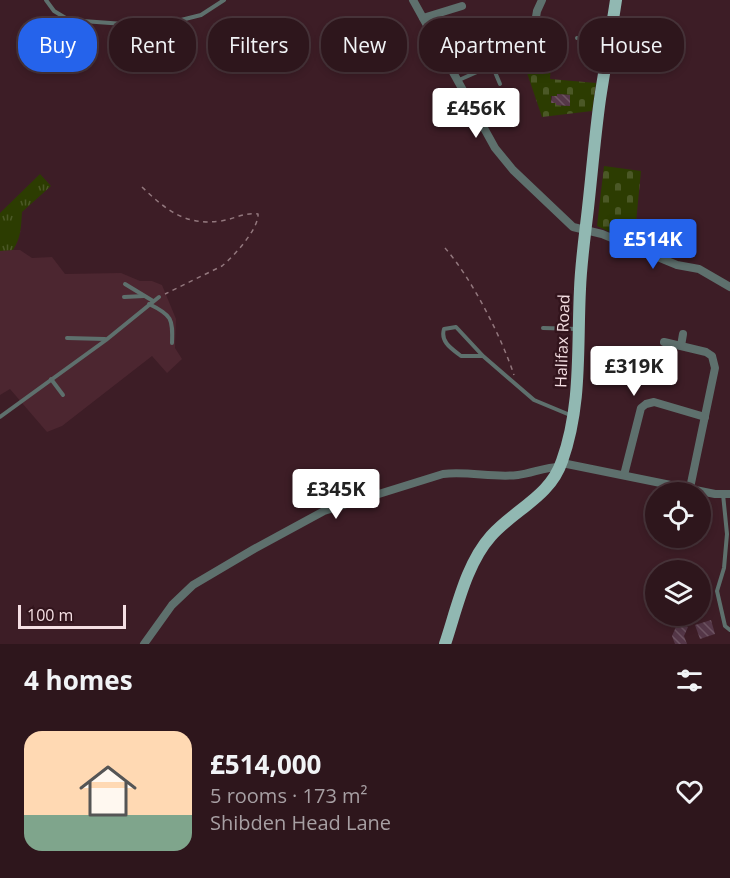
<!DOCTYPE html>
<html lang="en">
<head>
<meta charset="utf-8">
<style>
  :root { --surface:#2e161c; --page:#3a2329; --text:#f1f3f6; --muted:#a79fa3; --line:#49353b; --accent:#2563eb }
  body { margin:0; font-family:"Open Sans",sans-serif; background:var(--page); color:var(--text); height:100vh; display:flex; flex-direction:column; font-size:22px; white-space:nowrap }
  * { box-sizing:border-box; margin:0 }
  p { font-size:20px; color:var(--muted) }
  .icon { flex:none; width:33px; height:33px; fill:none; stroke:currentColor; stroke-width:2; stroke-linecap:round; stroke-linejoin:round }
  .map { position:relative; height:644px; overflow:hidden }
  .details { display:flex; flex-direction:column; background:var(--surface); flex:1 }
  .details>* { flex:none }
  .top-card { position:absolute; left:18px; top:18px; width:694px; height:54px; display:flex; gap:12px }
  .tools { position:absolute; left:645px; top:482px; display:grid; gap:12px }
  .tools a { display:grid; place-items:center; width:66px; height:66px; border-radius:50%; background:var(--surface); box-shadow:0 3px 9px #0003,0 0 0 2px var(--line); font-size:30px }
  .scale { position:absolute; left:18px; bottom:15px; width:108px; box-sizing:border-box; padding-left:6px; border:3px solid #f5dfe3; border-top:0; font-size:16px; line-height:21px; white-space:nowrap; color:#f5dfe3; -webkit-text-stroke:4px #32141c; paint-order:stroke }
  .price { position:absolute; translate:-50% -51px; padding:0 14px; border-radius:6px; background:#fff; color:#222; font-size:20px; line-height:39px; filter:drop-shadow(0 2px 3px #0008) }
  .price::after { content:''; position:absolute; left:50%; top:36px; width:18px; height:14px; margin-left:-9px; background:inherit; clip-path:polygon(0 0,100% 0,50% 100%) }
  .price.selected { background:var(--accent); color:#fff }
  ul { padding:0; list-style:none }
  li { display:flex; align-items:center; gap:18px; height:150px; padding:0 24px }
  li span { display:grid; place-items:center; flex:none; width:168px; height:120px; border-radius:18px; color:#555 }
  li>.icon { margin-inline-start:auto }
  span .icon { width:72px; height:72px; fill:#fffc; stroke-width:1 }
  li b { font-size:26px }
  h2 { display:flex; justify-content:space-between; align-items:center; height:72px; padding:0 24px; font-size:26px }
  .pill { padding:0 21px; border-radius:24px; background:var(--surface); box-shadow:0 3px 9px #0003,0 0 0 2px var(--line); font-size:21px; line-height:54px }
  .pill.selected { background:var(--accent); color:#fff }
  .map>svg:first-child { display:block }
  .built { fill:#4c2630 }
  .grass { fill:url(#grass-tufts) }
  .cemetery { fill:url(#cemetery-stones); fill-rule:evenodd }
  .building { fill:url(#building-back-hatch) }
  .lines { fill:none; stroke-linecap:round; stroke-linejoin:round }
  .path { stroke:#92777d; stroke-width:1.5; stroke-dasharray:4.5 4.5; stroke-linecap:butt }
  .service { stroke:#5e706d; stroke-width:4 }
  .minor { stroke:#5e706d; stroke-width:8 }
  .primary { stroke:#91b8b2; stroke-width:12 }
  .labels { text-anchor:middle; stroke-width:5; stroke-linejoin:round; paint-order:stroke }
  .street-label { font-size:16px; fill:#f5dfe3; stroke:#32141c }
</style>
</head>
<body>
<div class="map">
<svg width="730" height="644" viewBox="0 0 730 644">
  <defs>
    <pattern id="grass-tufts" width="24" height="20" patternUnits="userSpaceOnUse" patternTransform="scale(1.5)"><rect width="24" height="20" fill="#2c3c01"/><path d="M3 7l-1-3M5 7V3M7 7l1-3M15 17l-1-3M17 17v-4M19 17l1-3" fill="none" stroke="#4b5826"/></pattern>
    <pattern id="cemetery-stones" width="16" height="16" patternUnits="userSpaceOnUse" patternTransform="scale(1.5)"><rect width="16" height="16" fill="#2c3c01"/><path d="M2 7V4a2 2 0 0 1 4 0v3zM10 15v-3a2 2 0 0 1 4 0v3z" fill="#4b5826"/></pattern>
    <pattern id="building-back-hatch" width="6" height="6" patternUnits="userSpaceOnUse" patternTransform="scale(1.5)"><rect width="6" height="6" fill="#553748"/><path d="M-1 5l2 2M0 0l6 6M5-1l2 2" fill="none" stroke="#6e5462"/></pattern>
  </defs>
  <rect width="100%" height="100%" fill="#3d1d26"/>
  <!-- built -->
  <path class="built" d="M0,250H20L32,258L52,257L65,274L121,273L140,281H152L162,285L176,319L175,348L182,359L167,373L152,356L62,426L47,432L10,389L0,395Z"/>
  <!-- grass -->
  <path class="grass" d="M40,174L51,186L22,212C21,227 21,238 13,250L0,251V213Z"/>
  <!-- cemetery -->
  <g class="cemetery">
    <path d="M523,61L551,63L550,79L596,83L592,111L542,117ZM557,94L570,95V106L556,105V103H551V96H557Z"/>
    <path d="M604,166L641,171L634,243L597,226Z"/>
  </g>
  <!-- building -->
  <g class="building">
    <path d="M557,94L570,95V106L556,105V103H551L552,96H557Z"/>
    <path d="M711,620L715,634L700,639L695,625Z"/>
    <path d="M678,622L688,627L684,636L687,644H675L672,636Z"/>
  </g>
  <g class="lines">
    <!-- path -->
    <g class="path">
      <path d="M142,187C166,210 185,226 221,221C234,219 245,212 258,214C259,229 233,257 222,266L165,294"/>
      <path d="M445,248C472,279 501,336 514,375"/>
    </g>
    <!-- service -->
    <g class="service">
      <path d="M46,0L54,11L69,20L124,24L177,21L201,15L224,0"/>
      <path d="M577,38L606,42"/>
      <path d="M459,80L477,72L490,69L495,72L500,84"/>
      <path d="M125,284L153,301"/>
      <path d="M124,297L144,296"/>
      <path d="M149,304C172,315 173,319 172,343"/>
      <path d="M543,328L578,329"/>
      <path d="M67,338L105,339"/>
      <path d="M483,356L456,327L444,329C440,342 452,349 461,356H483L534,400L570,415"/>
      <path d="M51,379L63,395"/>
      <path d="M0,417L106,340L159,297"/>
      <path d="M723,494L727,534L724,568L717,591L725,626L730,630"/>
    </g>
    <!-- minor -->
    <g class="minor">
      <path d="M413,0L495,148L513,170L573,227L602,234L677,265L699,269L730,287"/>
      <path d="M423,18L462,6"/>
      <path d="M532,41L537,11L542,0"/>
      <path d="M444,55L483,37"/>
      <path d="M664,342L706,352L712,356L715,368L690,488"/>
      <path d="M681,346L683,334"/>
      <path d="M562,463L715,494H730"/>
      <path d="M624,475L641,408L646,404L654,402L705,417"/>
      <path d="M144,644L172,605L193,585L254,549L324,511L443,474C468,471 494,478 518,475C533,473 545,467 560,467"/>
    </g>
    <!-- primary -->
    <path class="primary" d="M445,644C457,608 466,564 491,536C515,509 550,497 562,461C582,405 577,348 580,289C581,262 585,235 588,208C592,172 595,135 600,99C605,66 611,33 616,0"/>
  </g>
  <g class="labels">
    <!-- street labels -->
    <g class="street-label">
      <text transform="translate(562 341) rotate(-88)" y="6">Halifax Road</text>
    </g>
  </g>
</svg>
<div class="tools">
<a><svg class="icon" aria-label="locate" viewBox="0 0 24 24"><circle cx="12" cy="12" r="6"/><path d="M12 2v4M12 18v4M2 12h4M18 12h4"/></svg></a>
<a><svg class="icon" aria-label="layers" viewBox="0 0 24 24"><path d="M12 4l9 5-9 5-9-5zM3 14l9 5 9-5"/></svg></a>
</div>
<div class="scale">100 m</div>
<b class="price" style="left:476px;top:139px">£456K</b>
<b class="price selected" style="left:653px;top:270px">£514K</b>
<b class="price" style="left:634px;top:397px">£319K</b>
<b class="price" style="left:336px;top:520px">£345K</b>
<div class="top-card">
<a class="pill selected">Buy</a>
<a class="pill">Rent</a>
<a class="pill">Filters</a>
<a class="pill">New</a>
<a class="pill">Apartment</a>
<a class="pill">House</a>
</div>
</div>
<section class="details">
<h2>4 homes<svg class="icon" aria-label="filters" viewBox="0 0 24 24"><path d="M4 7h16M4 17h16"/><circle cx="9" cy="7" r="2"/><circle cx="15" cy="17" r="2"/></svg></h2>
<ul>
<li><span style="background:linear-gradient(#ffd9b3 70%,#7fa58c 0)"><svg class="icon" aria-label="home" viewBox="0 0 24 24"><path d="M3 11l9-7 9 7M6 9v11h12V9"/></svg></span><div><b>£514,000</b><p>5 rooms · 173 m²</p><p>Shibden Head Lane</p></div><svg class="icon" aria-label="heart" viewBox="0 0 24 24"><path d="M12 20l-8-8c-3-5 5-10 8-4 3-6 11-1 8 4z"/></svg></li>
</ul>
</section>
</body>
</html>
